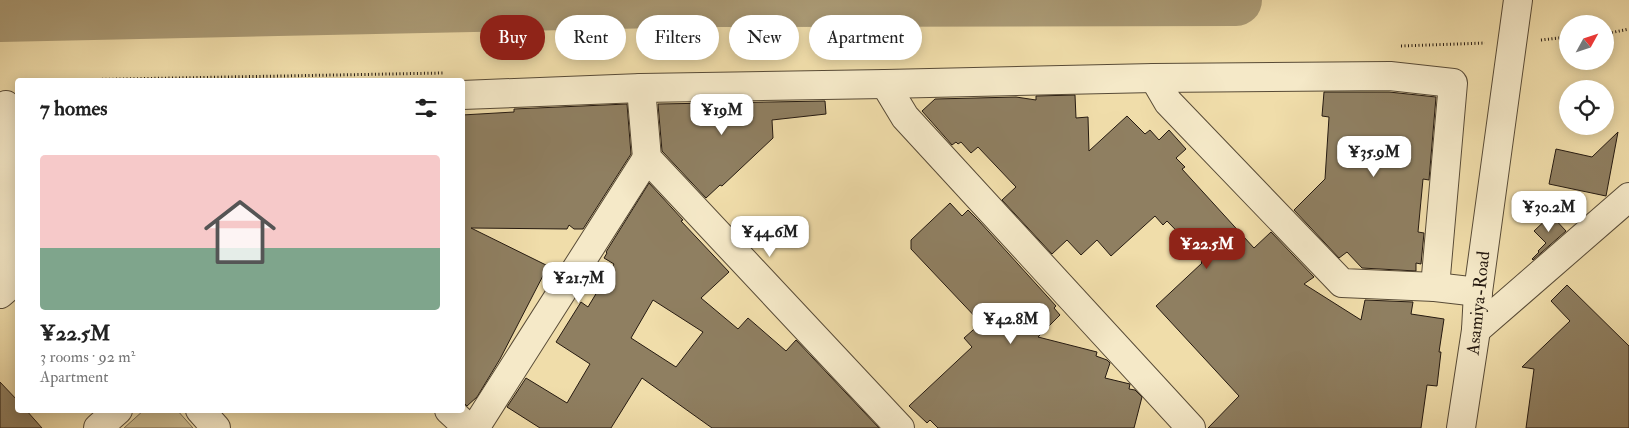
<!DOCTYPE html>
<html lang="en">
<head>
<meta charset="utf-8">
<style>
  :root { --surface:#fff; --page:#f6f6f6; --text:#222; --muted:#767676; --accent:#8f2418 }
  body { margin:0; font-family:"IM FELL Double Pica",serif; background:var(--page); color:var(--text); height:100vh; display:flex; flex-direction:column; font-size:19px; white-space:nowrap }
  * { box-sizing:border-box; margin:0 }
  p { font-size:16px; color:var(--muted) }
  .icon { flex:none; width:28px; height:28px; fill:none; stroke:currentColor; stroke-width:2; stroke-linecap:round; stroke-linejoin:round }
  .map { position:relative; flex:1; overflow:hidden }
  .details { position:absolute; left:15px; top:78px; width:450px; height:335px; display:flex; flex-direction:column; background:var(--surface); border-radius:5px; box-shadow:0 2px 12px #0003 }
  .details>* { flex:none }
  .banner { position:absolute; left:480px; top:15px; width:475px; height:45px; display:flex; gap:10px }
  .needle { width:32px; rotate:50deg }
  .fabs { position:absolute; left:1559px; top:15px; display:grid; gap:10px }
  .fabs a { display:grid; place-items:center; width:55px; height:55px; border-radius:50%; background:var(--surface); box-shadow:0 2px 12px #0003; font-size:25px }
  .price { position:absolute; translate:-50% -42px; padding:0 11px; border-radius:10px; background:#fff; color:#222; font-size:16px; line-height:32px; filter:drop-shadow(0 1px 2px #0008) }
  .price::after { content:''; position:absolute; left:50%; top:30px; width:15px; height:11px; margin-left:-8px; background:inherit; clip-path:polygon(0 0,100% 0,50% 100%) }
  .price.current { background:var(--accent); color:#fff }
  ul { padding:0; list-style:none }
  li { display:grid; align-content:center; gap:10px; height:265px; padding:0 25px }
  li span { display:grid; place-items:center; height:155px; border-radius:5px; color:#555 }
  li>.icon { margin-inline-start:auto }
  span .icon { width:90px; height:90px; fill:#fffc; stroke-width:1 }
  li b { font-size:21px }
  h2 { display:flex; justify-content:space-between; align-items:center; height:60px; padding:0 25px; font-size:21px }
  .tag { padding:0 18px; border-radius:22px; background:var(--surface); box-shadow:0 2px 12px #0003; font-size:18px; line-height:45px }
  .tag.current { background:var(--accent); color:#fff }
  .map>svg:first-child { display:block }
  .green { fill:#cdbc90; stroke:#796b50 }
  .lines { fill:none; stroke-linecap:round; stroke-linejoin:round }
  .river { stroke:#ab9b76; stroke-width:52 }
  .building { fill:#8f7f61; stroke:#251a11; fill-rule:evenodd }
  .minor-casing { stroke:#584b37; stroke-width:30 }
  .tertiary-casing { stroke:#584b37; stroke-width:30 }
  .path { stroke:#251a11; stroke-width:3; stroke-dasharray:1 2.5; stroke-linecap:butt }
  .minor { stroke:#f5e9c8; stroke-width:28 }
  .tertiary { stroke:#f5e9c8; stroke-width:28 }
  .labels { text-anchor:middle; stroke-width:4; stroke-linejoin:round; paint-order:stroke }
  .street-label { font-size:18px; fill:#251a11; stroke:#f5e9c8 }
</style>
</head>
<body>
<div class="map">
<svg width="1629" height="428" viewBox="0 0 1629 428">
  <rect width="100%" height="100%" fill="#f0ddaa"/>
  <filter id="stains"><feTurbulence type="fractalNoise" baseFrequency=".004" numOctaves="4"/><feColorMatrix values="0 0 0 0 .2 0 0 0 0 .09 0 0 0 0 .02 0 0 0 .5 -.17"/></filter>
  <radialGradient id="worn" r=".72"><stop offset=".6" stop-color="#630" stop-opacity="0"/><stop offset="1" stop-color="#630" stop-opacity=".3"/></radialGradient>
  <!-- green -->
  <path class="green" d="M144,410H177L193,428H124Z"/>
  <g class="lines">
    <!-- river -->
    <path class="river" d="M0,16L706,1L1236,0"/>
  </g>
  <!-- building -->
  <g class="building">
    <path d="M1324,92H1389L1436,97L1429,180L1423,179L1418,232L1424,233L1421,264L1416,263V271L1362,268L1347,252L1339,258L1294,210L1325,179L1329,117L1322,116Z"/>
    <path d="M1075,95L1076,118L1088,117L1089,151L1127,116L1145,134L1150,130L1159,140L1169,130L1186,149L1176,158L1185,167L1182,169L1254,248L1271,232L1314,277L1304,284L1361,320L1365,300L1413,302L1411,314L1444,319L1439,352H1441L1437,386L1427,385L1421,428H1208L1239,396L1156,306L1202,263L1201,262L1204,259L1167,221L1163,225L1155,216L1111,256L1097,240L1081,255L1067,240L1052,254L1002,200L1016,187L978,147L971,153L961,142L958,144L956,142L952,145L922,111L935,99L1016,97L1036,100V96Z"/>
    <path d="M825,101L826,114L772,120L773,138L722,186L720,185L706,198L662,151L658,104Z"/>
    <path d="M627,104L631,154L583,229H574L569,225L567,229L471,228L548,266L500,359L477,397L467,406L462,401V115L514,112V109Z"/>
    <path d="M1618,132L1606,196L1549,184L1556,149L1592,157Z"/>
    <path d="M649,183L683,220L681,221L729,272L701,298L738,329L748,318L786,351L796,340L879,428H712L642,378L611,428H540L507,407L526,378L567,403L590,364L556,342L581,302L588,307L614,264L604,258L607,253L606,252ZM653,300L703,332L676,367L631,338Z"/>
    <path d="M950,203L962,216L968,210L979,221L1056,306L1054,308L1060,315L1038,337L1097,352L1096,356L1107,360L1110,363L1105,378L1130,384L1129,389L1135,390L1142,397L1134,428H938L930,420L927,423L909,406L972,347L964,338L981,323L911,249V240Z"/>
    <path d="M1551,215L1566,231L1533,260L1532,259L1539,252L1538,251L1546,243L1534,231Z"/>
    <path d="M1567,285L1629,346V428H1526L1534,369L1522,367L1570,321L1551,301Z"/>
    <path d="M0,382L18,401V410H26L42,428H0Z"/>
  </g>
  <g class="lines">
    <!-- minor casing -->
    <g class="minor-casing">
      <g id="minor">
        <path d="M1154,78L1168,102L1342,283L1435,287L1478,292"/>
        <path d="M885,84L905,117L1191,428"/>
        <path d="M641,88L647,158L900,428"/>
        <path d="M462,95L641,88L885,84L1154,78L1390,76L1453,83L1435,287"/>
        <path d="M0,294L7,288L6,105"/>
        <path d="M1476,330L1629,197"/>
        <path d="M200,410L216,428"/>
        <path d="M449,410L468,428"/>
        <path d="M98,428L118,410"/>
        <path d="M475,428L647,158"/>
      </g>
    </g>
    <!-- tertiary casing -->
    <g class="tertiary-casing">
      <path id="tertiary" d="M1461,428L1476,330L1478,292L1518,0"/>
    </g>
    <!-- path -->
    <g class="path">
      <path d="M1605,34L1629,29"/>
      <path d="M1541,40L1568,37"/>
      <path d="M1401,46L1485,43"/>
      <path d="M67,80L443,73"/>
    </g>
    <!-- minor -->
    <use href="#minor" class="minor"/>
    <!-- tertiary -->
    <use href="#tertiary" class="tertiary"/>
  </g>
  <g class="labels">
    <!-- street labels -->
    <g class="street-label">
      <text transform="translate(1478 303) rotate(-84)" y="6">Asamiya-Road</text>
    </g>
  </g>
  <rect width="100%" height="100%" filter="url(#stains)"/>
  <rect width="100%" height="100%" fill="url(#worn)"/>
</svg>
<div class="fabs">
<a><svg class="needle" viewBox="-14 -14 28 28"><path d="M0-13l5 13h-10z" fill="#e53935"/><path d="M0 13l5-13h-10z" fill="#767676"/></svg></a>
<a><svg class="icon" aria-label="locate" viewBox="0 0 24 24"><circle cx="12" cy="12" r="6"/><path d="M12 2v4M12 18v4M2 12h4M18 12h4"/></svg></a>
</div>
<b class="price" style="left:722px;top:136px">¥19M</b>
<b class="price" style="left:1374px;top:178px">¥35.9M</b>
<b class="price" style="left:1549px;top:233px">¥30.2M</b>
<b class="price" style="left:770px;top:258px">¥44.6M</b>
<b class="price current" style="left:1207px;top:270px">¥22.5M</b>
<b class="price" style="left:579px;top:304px">¥21.7M</b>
<b class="price" style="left:1011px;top:345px">¥42.8M</b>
<div class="banner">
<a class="tag current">Buy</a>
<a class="tag">Rent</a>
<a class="tag">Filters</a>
<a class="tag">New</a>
<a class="tag">Apartment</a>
</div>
<section class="details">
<h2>7 homes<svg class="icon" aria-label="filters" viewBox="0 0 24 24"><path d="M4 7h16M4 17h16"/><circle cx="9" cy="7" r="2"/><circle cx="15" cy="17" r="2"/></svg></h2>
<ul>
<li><span style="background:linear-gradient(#f6c9c9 60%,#7fa58c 0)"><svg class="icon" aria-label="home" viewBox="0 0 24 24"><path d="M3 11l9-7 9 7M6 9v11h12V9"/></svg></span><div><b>¥22.5M</b><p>3 rooms · 92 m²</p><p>Apartment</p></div></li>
</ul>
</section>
</div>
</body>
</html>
